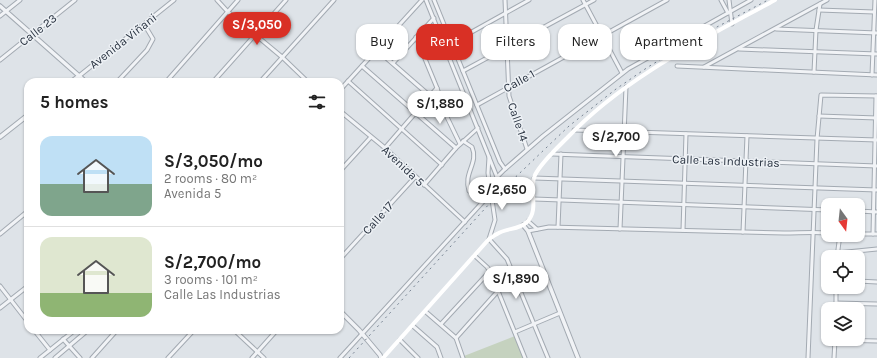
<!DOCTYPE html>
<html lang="en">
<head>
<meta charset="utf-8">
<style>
  :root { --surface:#fff; --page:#f6f6f6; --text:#222; --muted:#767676; --line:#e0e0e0; --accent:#d93025 }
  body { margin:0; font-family:Karla,sans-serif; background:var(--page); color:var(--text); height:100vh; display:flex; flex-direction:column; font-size:15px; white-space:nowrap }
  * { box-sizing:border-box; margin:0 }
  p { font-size:13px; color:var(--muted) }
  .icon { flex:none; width:22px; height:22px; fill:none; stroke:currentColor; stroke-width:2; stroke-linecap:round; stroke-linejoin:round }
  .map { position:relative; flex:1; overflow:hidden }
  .drawer { position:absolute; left:24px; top:78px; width:320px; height:256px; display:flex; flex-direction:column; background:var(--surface); border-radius:12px; box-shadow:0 1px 3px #0004 }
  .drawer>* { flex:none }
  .top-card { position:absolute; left:356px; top:24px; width:380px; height:36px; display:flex; gap:8px }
  .needle { width:26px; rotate:165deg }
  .tools { position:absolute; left:821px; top:198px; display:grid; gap:8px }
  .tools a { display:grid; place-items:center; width:44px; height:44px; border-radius:8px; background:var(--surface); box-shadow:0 1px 3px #0004; font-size:20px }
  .price { position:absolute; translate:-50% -34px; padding:0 9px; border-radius:14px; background:#fff; color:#222; font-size:13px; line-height:26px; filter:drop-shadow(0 1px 2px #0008) }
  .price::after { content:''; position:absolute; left:50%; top:24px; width:12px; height:9px; margin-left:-6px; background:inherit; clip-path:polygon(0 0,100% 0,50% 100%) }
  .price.current { background:var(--accent); color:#fff }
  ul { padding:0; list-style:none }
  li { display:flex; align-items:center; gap:12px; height:100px; padding:0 16px }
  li+li { border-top:1px solid var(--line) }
  li span { display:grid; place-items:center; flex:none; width:112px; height:80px; border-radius:12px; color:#555 }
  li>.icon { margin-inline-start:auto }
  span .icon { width:48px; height:48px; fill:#fffc; stroke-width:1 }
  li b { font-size:17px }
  h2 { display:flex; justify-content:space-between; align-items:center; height:48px; padding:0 16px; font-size:17px }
  .chip { padding:0 14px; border-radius:12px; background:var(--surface); box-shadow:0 1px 3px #0004; font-size:14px; line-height:36px }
  .chip.current { background:var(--accent); color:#fff }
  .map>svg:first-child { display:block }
  .green { fill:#c5d2bf }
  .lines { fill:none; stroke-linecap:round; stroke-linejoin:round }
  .minor-casing { stroke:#a3aab2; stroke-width:5 }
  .tertiary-casing { stroke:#a3aab2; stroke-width:5.5 }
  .minor { stroke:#f1f3f6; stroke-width:3 }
  .tertiary { stroke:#f1f3f6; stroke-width:3.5 }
  .secondary { stroke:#fff; stroke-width:4 }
  .rail { stroke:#778392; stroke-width:1; stroke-dasharray:2 4; stroke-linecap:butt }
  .labels { text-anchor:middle; stroke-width:3; stroke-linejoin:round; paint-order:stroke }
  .street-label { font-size:12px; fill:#27313f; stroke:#edf1f5 }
</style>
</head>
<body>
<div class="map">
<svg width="877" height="358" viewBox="0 0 877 358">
  <rect width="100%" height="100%" fill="#dee3e8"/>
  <!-- green -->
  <path class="green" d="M515,336L523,358H464V356Z"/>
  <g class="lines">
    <!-- minor casing -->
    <g class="minor-casing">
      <g id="minor">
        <path d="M217,0L228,12L282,57L308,82"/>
        <path d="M426,0L497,177"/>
        <path d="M434,0L500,162L505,169"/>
        <path d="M505,0L509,96L527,149"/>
        <path d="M583,0L622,73"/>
        <path d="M721,0L728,13"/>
        <path d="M729,0L732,24"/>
        <path d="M819,10L874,12"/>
        <path d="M0,16L20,0"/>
        <path d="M776,29L877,33"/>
        <path d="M416,37L437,88L446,115L460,144"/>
        <path d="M452,43L529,0"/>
        <path d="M376,49L430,96"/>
        <path d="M739,49L877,54"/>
        <path d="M0,60L75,0"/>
        <path d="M393,63L434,18"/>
        <path d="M362,66L456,148"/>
        <path d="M677,66L877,75"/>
        <path d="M704,67L827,0"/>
        <path d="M463,71L594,0"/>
        <path d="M814,72L816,30L820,4"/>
        <path d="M872,75L875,0"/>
        <path d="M79,76L174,0"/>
        <path d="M348,81L442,165"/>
        <path d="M117,82L147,50L153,39L144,24"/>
        <path d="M166,82L238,0"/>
        <path d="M213,82L286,0"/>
        <path d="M260,82L334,0"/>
        <path d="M340,90L422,0"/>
        <path d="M477,105L667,0"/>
        <path d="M340,111L385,148L465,222"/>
        <path d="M819,116L877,118"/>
        <path d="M574,130L877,140"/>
        <path d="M463,141L472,147C479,163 463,173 469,191L479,196H488"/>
        <path d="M385,148L437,88"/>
        <path d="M552,154L877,166"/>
        <path d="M340,171L371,137"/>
        <path d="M534,178L877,190"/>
        <path d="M424,185L456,148L478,128"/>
        <path d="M534,199L828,210"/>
        <path d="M858,211L877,212"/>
        <path d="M528,221L537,229"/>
        <path d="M558,227L561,154"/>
        <path d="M620,229L626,87"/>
        <path d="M683,230L686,134"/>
        <path d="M528,231L549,227L784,233C799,233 813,232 828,233"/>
        <path d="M743,232L747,136"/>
        <path d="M0,234L28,211"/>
        <path d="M858,234H877"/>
        <path d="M873,234L876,96"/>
        <path d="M837,253L877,249"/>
        <path d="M475,256L487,267L490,271L525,358"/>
        <path d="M837,257L839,242"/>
        <path d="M340,259L415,177"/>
        <path d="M858,281L877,282"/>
        <path d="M0,286L28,322"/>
        <path d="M836,303L877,304"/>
        <path d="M0,308L28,286"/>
        <path d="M836,309V287"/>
        <path d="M426,312L456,338L463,358"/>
        <path d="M441,324L490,271"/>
        <path d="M413,326L437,347L441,358"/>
        <path d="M34,330L50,350"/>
        <path d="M234,330L264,358"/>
        <path d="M515,332L560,313"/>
        <path d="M456,338L498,291"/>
        <path d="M63,339L80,358"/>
        <path d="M400,340L418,358"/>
        <path d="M835,340L877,341"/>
        <path d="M40,358L75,330"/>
        <path d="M55,358L88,330"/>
        <path d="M92,358L117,330"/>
        <path d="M168,358L194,330"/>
        <path d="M252,358L277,330"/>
        <path d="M340,358L491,193L488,173L489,157"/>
        <path d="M548,358L507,259L489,239L495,220L491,193L497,177L505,169L543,136L628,69L751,0"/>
        <path d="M808,358L817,139L821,95L877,96"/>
        <path d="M834,358L835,340"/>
      </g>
    </g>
    <!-- tertiary casing -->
    <g class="tertiary-casing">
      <g id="tertiary">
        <path d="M0,6L86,82"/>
        <path d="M71,82L79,76"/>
        <path d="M0,137L28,115"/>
        <path d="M523,225L528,231L578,358"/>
        <path d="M340,311L359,330L380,355L381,358"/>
      </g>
    </g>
    <!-- minor -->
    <use href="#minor" class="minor"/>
    <!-- tertiary -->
    <use href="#tertiary" class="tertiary"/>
    <!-- secondary -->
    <path class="secondary" d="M383,358L489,239C492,238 494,235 497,234C506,228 519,230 527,222C540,209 528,190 535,175C541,163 557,148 567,138C625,77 702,40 775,0"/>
    <!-- rail -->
    <path class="rail" d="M349,358L501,191L569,126L616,89L648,67L698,37L768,0"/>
  </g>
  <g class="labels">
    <!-- street labels -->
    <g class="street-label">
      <text transform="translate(38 30) rotate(-38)" y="4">Calle 23</text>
      <text transform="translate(123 41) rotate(-38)" y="4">Avenida Viñani</text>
      <text transform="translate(519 81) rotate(-29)" y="4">Calle 1</text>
      <text transform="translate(518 122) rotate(71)" y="4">Calle 14</text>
      <text transform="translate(726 161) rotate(2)" y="4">Calle Las Industrias</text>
      <text transform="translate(403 166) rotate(43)" y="4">Avenida 5</text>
      <text transform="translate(378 218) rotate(-48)" y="4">Calle 17</text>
    </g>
  </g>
</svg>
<div class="tools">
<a><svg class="needle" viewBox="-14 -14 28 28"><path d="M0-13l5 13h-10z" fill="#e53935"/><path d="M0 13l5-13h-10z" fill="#767676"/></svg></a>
<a><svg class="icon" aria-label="locate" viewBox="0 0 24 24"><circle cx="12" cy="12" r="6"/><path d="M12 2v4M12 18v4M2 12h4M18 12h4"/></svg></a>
<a><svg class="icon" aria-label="layers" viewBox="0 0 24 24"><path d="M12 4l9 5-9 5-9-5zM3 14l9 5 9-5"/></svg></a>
</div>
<b class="price current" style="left:257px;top:46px">S/3,050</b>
<b class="price" style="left:440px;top:125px">S/1,880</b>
<b class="price" style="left:616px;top:158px">S/2,700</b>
<b class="price" style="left:502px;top:211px">S/2,650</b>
<b class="price" style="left:516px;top:300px">S/1,890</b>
<div class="top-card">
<a class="chip">Buy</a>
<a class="chip current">Rent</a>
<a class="chip">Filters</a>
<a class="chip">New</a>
<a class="chip">Apartment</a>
</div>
<section class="drawer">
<h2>5 homes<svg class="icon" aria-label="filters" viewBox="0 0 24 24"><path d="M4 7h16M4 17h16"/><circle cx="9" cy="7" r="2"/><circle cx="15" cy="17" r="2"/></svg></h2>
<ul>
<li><span style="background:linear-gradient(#bfe0f5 60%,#7fa58c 0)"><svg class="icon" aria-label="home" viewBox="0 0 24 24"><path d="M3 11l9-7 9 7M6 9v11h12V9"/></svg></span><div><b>S/3,050/mo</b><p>2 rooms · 80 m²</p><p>Avenida 5</p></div></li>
<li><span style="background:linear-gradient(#dfe7d0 70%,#8fb573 0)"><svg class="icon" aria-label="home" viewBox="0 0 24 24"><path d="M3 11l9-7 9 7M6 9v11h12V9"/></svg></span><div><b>S/2,700/mo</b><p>3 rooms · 101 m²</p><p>Calle Las Industrias</p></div></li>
</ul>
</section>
</div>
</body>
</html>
